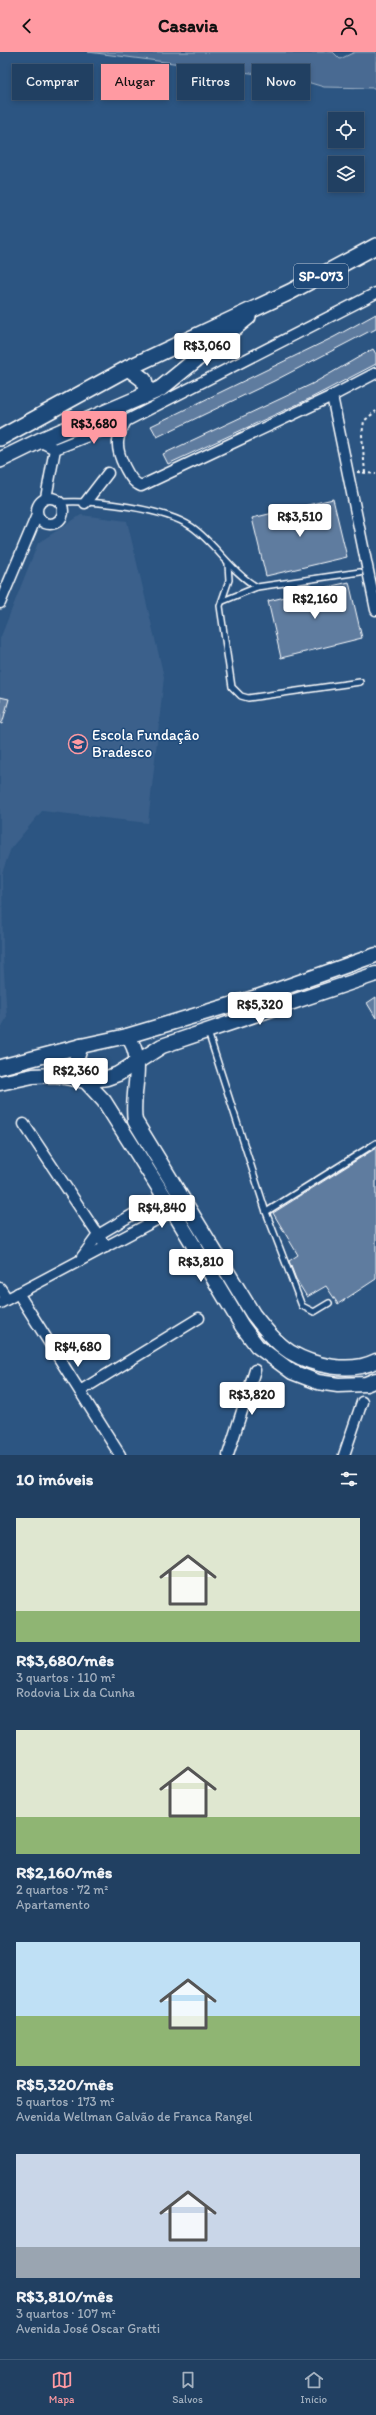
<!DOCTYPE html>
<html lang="pt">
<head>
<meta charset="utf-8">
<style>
  :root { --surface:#214062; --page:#294768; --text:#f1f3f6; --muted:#a2afbe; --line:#3e5977; --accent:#ff9aa2 }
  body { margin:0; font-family:Itim,sans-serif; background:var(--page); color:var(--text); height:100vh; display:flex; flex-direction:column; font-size:15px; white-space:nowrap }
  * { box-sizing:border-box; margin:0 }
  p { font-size:13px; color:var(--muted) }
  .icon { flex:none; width:22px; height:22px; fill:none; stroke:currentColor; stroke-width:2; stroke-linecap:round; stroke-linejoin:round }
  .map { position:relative; height:1403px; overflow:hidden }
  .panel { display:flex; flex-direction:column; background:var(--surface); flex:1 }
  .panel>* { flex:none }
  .top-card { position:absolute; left:12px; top:12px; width:352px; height:36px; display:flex; gap:8px }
  .buttons { position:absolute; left:328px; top:60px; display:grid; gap:8px }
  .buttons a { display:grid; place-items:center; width:36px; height:36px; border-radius:0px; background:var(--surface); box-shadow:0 2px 6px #0003,0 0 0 1px var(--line); font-size:20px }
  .price { position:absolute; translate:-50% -34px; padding:0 9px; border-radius:4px; background:#fff; color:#222; font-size:13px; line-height:26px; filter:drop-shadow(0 1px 2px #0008) }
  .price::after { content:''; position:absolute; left:50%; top:24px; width:12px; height:9px; margin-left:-6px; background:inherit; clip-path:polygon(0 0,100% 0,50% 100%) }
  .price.current { background:var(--accent); color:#111 }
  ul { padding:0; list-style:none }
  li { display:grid; align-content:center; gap:8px; height:212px; padding:0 16px }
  li span { display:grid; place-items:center; height:124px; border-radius:0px; color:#555 }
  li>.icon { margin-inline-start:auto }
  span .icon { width:72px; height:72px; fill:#fffc; stroke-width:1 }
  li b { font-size:17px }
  h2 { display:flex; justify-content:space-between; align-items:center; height:48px; padding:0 16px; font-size:17px }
  .tag { padding:0 14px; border-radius:0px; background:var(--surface); box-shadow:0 2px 6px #0003,0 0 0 1px var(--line); font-size:14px; line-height:36px }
  .tag.current { background:var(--accent); color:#111 }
  header { display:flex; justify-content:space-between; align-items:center; height:52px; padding:0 16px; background:var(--accent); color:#111; font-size:18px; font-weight:700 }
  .menu { display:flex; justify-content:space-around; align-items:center; height:56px; border-top:1px solid var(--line); background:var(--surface); font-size:11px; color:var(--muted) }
  .menu a { display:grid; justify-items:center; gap:2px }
  .menu .current { color:var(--accent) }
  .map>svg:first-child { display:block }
  .built { fill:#3b618b }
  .green { fill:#486b92; stroke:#a4b5c8 }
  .building { fill:#5e7c9f; stroke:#fff }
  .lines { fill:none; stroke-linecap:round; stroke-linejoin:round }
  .lane-casing { stroke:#fff; stroke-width:8 }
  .street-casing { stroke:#fff; stroke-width:13 }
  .secondary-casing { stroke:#fff; stroke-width:17 }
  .primary-casing { stroke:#fff; stroke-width:18 }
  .path { stroke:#fff; stroke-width:2; stroke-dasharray:3 3; stroke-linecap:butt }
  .lane { stroke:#1f4a7a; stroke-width:5 }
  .street { stroke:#1f4a7a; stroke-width:10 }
  .secondary { stroke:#1f4a7a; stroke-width:14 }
  .primary { stroke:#1f4a7a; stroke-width:15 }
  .labels { text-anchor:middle; stroke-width:3; stroke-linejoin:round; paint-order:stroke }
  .shield { fill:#1f4a7a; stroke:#bcc9d7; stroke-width:1 }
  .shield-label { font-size:14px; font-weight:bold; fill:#fff }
  .poi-label { font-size:15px; fill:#fff; stroke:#1f4a7a; text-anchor:start }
</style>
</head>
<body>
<header><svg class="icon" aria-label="back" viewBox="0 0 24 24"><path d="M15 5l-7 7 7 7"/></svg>Casavia<svg class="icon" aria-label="person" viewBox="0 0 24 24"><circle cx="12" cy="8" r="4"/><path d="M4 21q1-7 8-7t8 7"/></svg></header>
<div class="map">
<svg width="376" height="1403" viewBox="0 0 376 1403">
  <rect width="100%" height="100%" fill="#2c5582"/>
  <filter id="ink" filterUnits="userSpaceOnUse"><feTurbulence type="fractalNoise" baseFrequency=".025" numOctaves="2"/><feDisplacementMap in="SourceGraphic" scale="8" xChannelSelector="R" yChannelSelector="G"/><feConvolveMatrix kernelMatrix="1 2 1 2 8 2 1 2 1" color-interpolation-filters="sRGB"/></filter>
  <g filter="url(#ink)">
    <!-- built -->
    <path class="built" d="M81,463L127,469L164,625L148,771L42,759L11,796L2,821L3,905L7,965L0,978V587L38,491Z"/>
    <!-- green -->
    <path class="green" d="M88,0H333L340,7L355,0H376V36L324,35L297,27Z"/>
    <!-- building -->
    <g class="building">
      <path d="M376,262V277L370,280V279L274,329L157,385L151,374L334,285Z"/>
      <path d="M373,297L376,302V312L309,347L168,412L163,402L312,332Z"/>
      <path d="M333,447L347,505L266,524L252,466Z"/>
      <path d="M349,530L362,586L281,606L268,549Z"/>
      <path d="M0,645L9,647L2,672L0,671Z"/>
      <path d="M376,945V966L367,951Z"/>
      <path d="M376,1096V1227L338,1252L326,1234L307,1245L296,1227L289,1209L298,1203L273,1161Z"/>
    </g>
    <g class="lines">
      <!-- lane casing -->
      <g class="lane-casing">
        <g id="lane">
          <path d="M61,450C94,448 164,456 192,475C216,492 231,520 257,535L360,520"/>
          <path d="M228,512L229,528L220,554L221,561L232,635L241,644L248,646L360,630"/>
          <path d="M223,549L257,535"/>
          <path d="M208,980L266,1160L302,1254L314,1260L329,1251"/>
          <path d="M266,1160L376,1091"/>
        </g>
      </g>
      <!-- street casing -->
      <g class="street-casing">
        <g id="street">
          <path d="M376,241L126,369C123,375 118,383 118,390C117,402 129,430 141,434L332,344L376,321"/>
          <path d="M332,344L376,558"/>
          <path d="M39,389L55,397L126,369"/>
          <circle cx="50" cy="459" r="13"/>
          <path d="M46,446L55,397"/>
          <path d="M85,451L108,421"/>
          <path d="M0,551L37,463"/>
          <path d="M24,1072L106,1195"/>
          <path d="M82,1205L98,1183L164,1144"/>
          <path d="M0,1236L7,1247"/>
          <path d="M18,1241L120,1403"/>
          <path d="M0,1251L173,1159"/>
          <path d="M80,1339L199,1266"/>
          <path d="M228,1403L255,1318"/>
          <path d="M344,1403L362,1350"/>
        </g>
      </g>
      <!-- secondary casing -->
      <g class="secondary-casing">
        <g id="secondary">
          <path d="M127,984C147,1007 130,1041 135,1069L253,1262C264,1276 275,1290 290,1300C314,1314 350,1322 376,1309"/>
          <path d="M81,994L75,1011L78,1021L104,1049L164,1144L242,1274L257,1294L292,1320L318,1330L338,1333L366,1332L376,1328"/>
          <path d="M0,1015L81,994L127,984L257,945L376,903"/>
          <path d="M0,1031L33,1024L55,1023L85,1029L107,1026L118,1022L162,994L376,922"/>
        </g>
      </g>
      <!-- primary casing -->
      <g class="primary-casing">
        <g id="primary">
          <path d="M128,316L144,328L146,337L142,345"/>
          <path d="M0,386L128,316L290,240L376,194"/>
          <path d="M0,408L39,389L160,337L248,265"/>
        </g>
      </g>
      <!-- path -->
      <g class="path">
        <path d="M357,420L376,422"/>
        <path d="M365,421L362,383L364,369L376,359"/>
      </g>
      <!-- lane -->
      <use href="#lane" class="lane"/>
      <!-- street -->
      <use href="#street" class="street"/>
      <!-- secondary -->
      <use href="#secondary" class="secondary"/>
      <!-- primary -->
      <use href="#primary" class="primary"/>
    </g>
  </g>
  <!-- icons -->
  <defs>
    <g id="school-ring" transform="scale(1)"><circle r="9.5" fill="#1f4a7a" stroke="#ff9aa2" stroke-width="1.5"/><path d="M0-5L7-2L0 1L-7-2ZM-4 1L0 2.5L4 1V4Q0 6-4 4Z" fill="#ff9aa2"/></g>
  </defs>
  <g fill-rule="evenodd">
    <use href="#school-ring" x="78" y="692"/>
  </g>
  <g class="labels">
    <!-- shield labels -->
    <rect class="shield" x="294" y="212" width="54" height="24" rx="3"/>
    <g class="shield-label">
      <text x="321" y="229">SP-073</text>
    </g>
    <!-- poi labels -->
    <g class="poi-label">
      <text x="92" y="688">Escola Fundação<tspan x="92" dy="17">Bradesco</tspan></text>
    </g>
  </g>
</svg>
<div class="buttons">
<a><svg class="icon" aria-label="locate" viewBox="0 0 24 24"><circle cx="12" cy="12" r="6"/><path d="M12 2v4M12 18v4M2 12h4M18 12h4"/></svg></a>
<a><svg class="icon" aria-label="layers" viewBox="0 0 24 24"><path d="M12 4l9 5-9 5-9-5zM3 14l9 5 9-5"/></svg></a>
</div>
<b class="price" style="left:207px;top:315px">R$3,060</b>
<b class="price current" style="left:94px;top:393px">R$3,680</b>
<b class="price" style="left:300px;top:486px">R$3,510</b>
<b class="price" style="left:315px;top:568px">R$2,160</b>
<b class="price" style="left:260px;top:974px">R$5,320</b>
<b class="price" style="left:76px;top:1040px">R$2,360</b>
<b class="price" style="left:162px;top:1177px">R$4,840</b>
<b class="price" style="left:201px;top:1231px">R$3,810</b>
<b class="price" style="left:78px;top:1316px">R$4,680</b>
<b class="price" style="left:252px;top:1364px">R$3,820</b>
<div class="top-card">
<a class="tag">Comprar</a>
<a class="tag current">Alugar</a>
<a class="tag">Filtros</a>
<a class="tag">Novo</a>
</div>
</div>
<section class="panel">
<h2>10 imóveis<svg class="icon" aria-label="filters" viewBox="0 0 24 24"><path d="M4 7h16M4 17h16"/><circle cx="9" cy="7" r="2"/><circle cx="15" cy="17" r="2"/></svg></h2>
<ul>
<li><span style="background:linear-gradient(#dfe7d0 75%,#8fb573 0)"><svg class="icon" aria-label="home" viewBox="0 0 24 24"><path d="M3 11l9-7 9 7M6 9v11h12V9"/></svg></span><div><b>R$3,680/mês</b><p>3 quartos · 110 m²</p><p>Rodovia Lix da Cunha</p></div></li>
<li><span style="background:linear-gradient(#dfe7d0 70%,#8fb573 0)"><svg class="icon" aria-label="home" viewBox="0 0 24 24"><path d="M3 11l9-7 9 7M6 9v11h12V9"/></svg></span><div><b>R$2,160/mês</b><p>2 quartos · 72 m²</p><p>Apartamento</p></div></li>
<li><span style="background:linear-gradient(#bfe0f5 60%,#8fb573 0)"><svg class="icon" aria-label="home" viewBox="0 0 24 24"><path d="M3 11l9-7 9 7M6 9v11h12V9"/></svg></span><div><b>R$5,320/mês</b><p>5 quartos · 173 m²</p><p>Avenida Wellman Galvão de Franca Rangel</p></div></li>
<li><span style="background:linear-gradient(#c9d6e8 75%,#9aa5b1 0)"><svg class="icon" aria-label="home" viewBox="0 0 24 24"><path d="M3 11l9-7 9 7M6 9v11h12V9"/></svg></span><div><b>R$3,810/mês</b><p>3 quartos · 107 m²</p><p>Avenida José Oscar Gratti</p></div></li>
</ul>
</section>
<nav class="menu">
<a class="current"><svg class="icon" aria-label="map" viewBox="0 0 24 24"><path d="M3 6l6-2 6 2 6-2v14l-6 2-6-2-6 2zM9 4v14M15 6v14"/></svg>Mapa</a>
<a><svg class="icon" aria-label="saved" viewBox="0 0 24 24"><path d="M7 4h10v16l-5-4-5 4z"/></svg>Salvos</a>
<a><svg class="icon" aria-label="home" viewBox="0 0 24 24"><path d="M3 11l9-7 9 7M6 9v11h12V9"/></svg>Início</a>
</nav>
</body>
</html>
